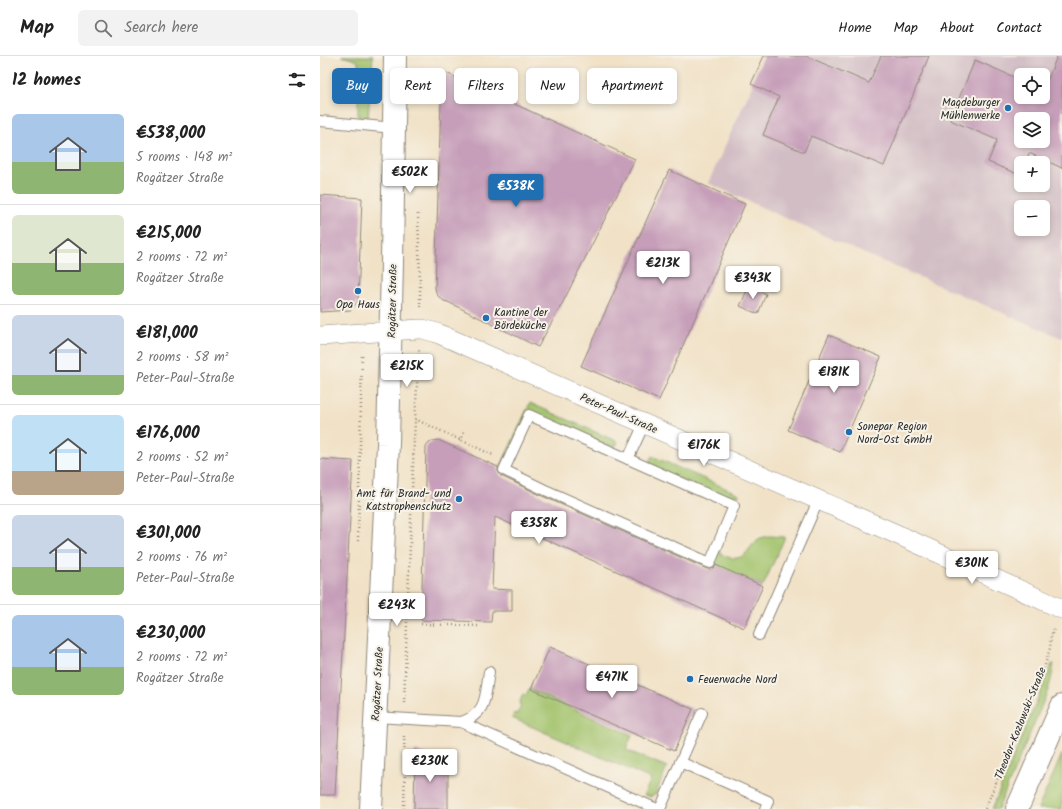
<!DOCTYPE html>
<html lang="en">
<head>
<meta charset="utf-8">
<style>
  :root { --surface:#fff; --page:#f2f2f2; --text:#222; --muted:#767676; --line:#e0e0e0; --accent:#1f6fb2 }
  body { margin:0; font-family:Kalam,sans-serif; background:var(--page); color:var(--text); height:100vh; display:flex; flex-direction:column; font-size:15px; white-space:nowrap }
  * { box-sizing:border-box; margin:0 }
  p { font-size:13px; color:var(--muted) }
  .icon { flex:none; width:22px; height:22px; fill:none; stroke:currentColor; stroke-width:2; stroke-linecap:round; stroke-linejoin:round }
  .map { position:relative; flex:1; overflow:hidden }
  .drawer { display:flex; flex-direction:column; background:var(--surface); width:320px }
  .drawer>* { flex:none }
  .guide { position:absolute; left:12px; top:12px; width:380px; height:36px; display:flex; gap:8px }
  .tools { position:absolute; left:694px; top:12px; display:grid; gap:8px }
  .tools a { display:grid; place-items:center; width:36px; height:36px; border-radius:6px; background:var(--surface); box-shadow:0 2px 6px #0003; font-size:20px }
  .price { position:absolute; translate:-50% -34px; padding:0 9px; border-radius:4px; background:#fff; color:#222; font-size:13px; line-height:26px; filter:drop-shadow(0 1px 2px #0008) }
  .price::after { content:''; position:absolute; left:50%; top:24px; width:12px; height:9px; margin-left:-6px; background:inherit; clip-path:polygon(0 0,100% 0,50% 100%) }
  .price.current { background:var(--accent); color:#fff }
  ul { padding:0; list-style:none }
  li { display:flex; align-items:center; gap:12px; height:100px; padding:0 12px }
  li+li { border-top:1px solid var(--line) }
  li span { display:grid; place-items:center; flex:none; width:112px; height:80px; border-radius:6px; color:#555 }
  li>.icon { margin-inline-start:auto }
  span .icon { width:48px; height:48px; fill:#fffc; stroke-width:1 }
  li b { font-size:17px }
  h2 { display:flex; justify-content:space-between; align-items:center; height:48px; padding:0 12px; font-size:17px }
  .chip { padding:0 14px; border-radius:6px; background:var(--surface); box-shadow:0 2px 6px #0003; font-size:14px; line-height:36px }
  .chip.current { background:var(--accent); color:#fff }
  header { display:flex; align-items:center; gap:24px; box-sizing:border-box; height:56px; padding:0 20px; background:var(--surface); border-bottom:1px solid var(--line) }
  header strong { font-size:19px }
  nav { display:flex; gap:22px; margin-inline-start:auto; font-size:14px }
  .search { width:280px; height:36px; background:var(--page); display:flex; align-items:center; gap:10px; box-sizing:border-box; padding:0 14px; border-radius:6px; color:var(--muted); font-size:15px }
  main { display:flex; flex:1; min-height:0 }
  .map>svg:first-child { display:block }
  .industrial { fill:#d2bdc5; fill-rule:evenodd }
  .green { fill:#a1c26b; stroke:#66764b }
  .building { fill:#c69eb9; fill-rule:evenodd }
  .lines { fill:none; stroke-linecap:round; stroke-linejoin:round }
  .service-casing { stroke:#8e8679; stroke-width:12 }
  .minor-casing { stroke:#8e8679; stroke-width:20 }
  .tertiary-casing { stroke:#8e8679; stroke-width:24 }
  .secondary-casing { stroke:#8e8679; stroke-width:24 }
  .path { stroke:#8e8679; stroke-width:2.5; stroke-dasharray:1 3; stroke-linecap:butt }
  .service { stroke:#fff; stroke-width:10 }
  .minor { stroke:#fff; stroke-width:19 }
  .tertiary { stroke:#fff; stroke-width:22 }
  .secondary { stroke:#fff; stroke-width:22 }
  .poi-dot { fill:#1f6fb2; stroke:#f7f3e8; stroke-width:1.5 }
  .labels { text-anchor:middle; stroke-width:4; stroke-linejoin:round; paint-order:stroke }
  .poi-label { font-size:11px; fill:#2b2b2b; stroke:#f7f3e8; text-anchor:start }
  .street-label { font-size:11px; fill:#2b2b2b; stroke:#f7f3e8 }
</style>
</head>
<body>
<header>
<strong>Map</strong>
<div class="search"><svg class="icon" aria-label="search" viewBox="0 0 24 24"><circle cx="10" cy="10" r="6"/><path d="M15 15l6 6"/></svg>Search here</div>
<nav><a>Home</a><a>Map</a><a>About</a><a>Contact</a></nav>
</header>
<main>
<section class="drawer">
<h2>12 homes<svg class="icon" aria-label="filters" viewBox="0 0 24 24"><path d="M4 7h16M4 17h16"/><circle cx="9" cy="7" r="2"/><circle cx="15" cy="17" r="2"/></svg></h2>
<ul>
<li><span style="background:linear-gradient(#a9c7e8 60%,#8fb573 0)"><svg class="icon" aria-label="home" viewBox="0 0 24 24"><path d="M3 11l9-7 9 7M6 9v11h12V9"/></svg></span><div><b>€538,000</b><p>5 rooms · 148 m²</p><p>Rogätzer Straße</p></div></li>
<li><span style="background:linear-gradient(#dfe7d0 60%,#8fb573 0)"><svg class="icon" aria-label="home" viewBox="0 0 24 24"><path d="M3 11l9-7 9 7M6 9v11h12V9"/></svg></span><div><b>€215,000</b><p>2 rooms · 72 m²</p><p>Rogätzer Straße</p></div></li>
<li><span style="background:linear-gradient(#c9d6e8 75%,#8fb573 0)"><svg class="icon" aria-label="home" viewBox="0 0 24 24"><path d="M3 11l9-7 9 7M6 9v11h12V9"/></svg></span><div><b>€181,000</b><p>2 rooms · 58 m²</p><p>Peter-Paul-Straße</p></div></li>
<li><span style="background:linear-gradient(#bfe0f5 70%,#b9a48a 0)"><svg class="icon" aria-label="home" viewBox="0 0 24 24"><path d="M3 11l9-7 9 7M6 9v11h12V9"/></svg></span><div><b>€176,000</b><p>2 rooms · 52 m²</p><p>Peter-Paul-Straße</p></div></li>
<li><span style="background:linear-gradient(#c9d6e8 65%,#8fb573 0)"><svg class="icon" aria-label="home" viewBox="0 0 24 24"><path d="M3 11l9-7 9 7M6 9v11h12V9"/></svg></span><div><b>€301,000</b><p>2 rooms · 76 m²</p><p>Peter-Paul-Straße</p></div></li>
<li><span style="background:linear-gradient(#a9c7e8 65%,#8fb573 0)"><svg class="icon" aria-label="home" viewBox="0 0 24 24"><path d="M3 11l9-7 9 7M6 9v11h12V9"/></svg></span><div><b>€230,000</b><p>2 rooms · 72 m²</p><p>Rogätzer Straße</p></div></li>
</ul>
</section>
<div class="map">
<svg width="742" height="753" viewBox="0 0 742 753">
  <rect width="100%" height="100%" fill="#f7f3e8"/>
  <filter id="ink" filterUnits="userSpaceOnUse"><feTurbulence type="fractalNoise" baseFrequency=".025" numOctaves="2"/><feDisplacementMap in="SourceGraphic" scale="8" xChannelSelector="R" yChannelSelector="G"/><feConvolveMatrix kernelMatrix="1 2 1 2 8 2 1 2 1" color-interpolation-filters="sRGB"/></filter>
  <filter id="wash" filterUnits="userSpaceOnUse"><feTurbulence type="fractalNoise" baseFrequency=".012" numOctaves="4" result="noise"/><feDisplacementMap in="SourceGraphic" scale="16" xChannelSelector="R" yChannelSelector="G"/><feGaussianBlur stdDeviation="0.9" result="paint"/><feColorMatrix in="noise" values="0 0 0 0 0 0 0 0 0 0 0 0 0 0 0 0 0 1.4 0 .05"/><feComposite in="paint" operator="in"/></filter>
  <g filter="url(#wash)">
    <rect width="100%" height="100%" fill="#f1e2c7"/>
    <!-- industrial -->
    <path class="industrial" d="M446,0H742V282L536,194L388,127ZM701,19H723V41H701ZM701,63H723V85H701ZM701,107H723V129H701ZM701,151H723V173H701Z"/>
    <!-- green -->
    <g class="green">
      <path d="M22,0H53L48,62L38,61V5Z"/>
      <path d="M210,347L298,386L294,392L209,359L180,412Z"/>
      <path d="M332,400L419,438L414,450L331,409L330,404Z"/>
      <path d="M450,480L465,481L443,530L390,507L398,494C403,502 417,505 424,499C429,495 432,488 437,484C441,481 445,481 450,480Z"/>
      <path d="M732,608H734L731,624L727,637L678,753H672Z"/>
      <path d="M209,633L312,679L306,694L347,711L335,739L330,741L324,739L331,723L192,662L195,657L197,658L201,649L199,648L203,638L206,639Z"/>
      <path d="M742,698V753H718L740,703Z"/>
    </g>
    <g id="blocks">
      <!-- building -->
      <g class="building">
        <path d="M444,0H486L549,27L561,0H609L564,110L491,80L484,96L443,79L459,41L431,28Z"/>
        <path d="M737,0H742V112L709,97L705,107H701V115L700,119L668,106L677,84L630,64L655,4L701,24V41H723V33H724ZM701,63H723V85H701Z"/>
        <path d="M122,15L315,103L242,248L218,291L128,246L124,245L118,240L116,236L115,232Z"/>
        <path d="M349,114L425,148L339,344L261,310Z"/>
        <path d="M0,139L42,142L38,245L31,254L0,256Z"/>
        <path d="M429,230L446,238L438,258L420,250Z"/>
        <path d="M509,279L561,301L520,396L468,374Z"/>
        <path d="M118,384L178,411V415L181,420L220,439L387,513H390L394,512L396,509L443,530L424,572L175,461L172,533L192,534V555H172L171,566L101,564L106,391L109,387L113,385Z"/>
        <path d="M0,403L33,405L24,578L15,739H0Z"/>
        <path d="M230,591L373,653L354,695L211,633Z"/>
        <path d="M95,694L128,709V753H94Z"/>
      </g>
    </g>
  </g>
  <g filter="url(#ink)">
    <use href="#blocks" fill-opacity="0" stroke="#8e8679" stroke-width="1"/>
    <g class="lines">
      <!-- service casing -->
      <g class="service-casing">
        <g id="service">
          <path d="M0,65L74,72"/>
          <path d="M209,359L414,450L390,507L223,433L184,414Z"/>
          <path d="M308,403L324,368"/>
          <path d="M439,579L498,445"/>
          <path d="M55,661L141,666C168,658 165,638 169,616"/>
          <path d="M141,666L337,753"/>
          <path d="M360,706L448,745L445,753"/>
          <path d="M340,753L382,657"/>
        </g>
      </g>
      <!-- minor casing -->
      <g class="minor-casing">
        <path id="minor" d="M0,280L99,273H103L117,277L574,477L742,553"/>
      </g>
      <!-- tertiary casing -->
      <g class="tertiary-casing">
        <path id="tertiary" d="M51,753L68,388L72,207L75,0"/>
      </g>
      <!-- secondary casing -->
      <g class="secondary-casing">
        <path id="secondary" d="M697,753L742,650"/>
      </g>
      <!-- path -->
      <g class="path">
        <path d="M98,158L100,226V251"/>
        <path d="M95,363L173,399"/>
        <path d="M140,385L145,374"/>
        <path d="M38,485L42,299L43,298"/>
        <path d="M101,568L160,570"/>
        <path d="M84,647L94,383L99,294"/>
        <path d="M84,753L85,710L84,680"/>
        <path d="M665,753L725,609L730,592L731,580L734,573"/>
      </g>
      <!-- service -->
      <use href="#service" class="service"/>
      <!-- minor -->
      <use href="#minor" class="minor"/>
      <!-- tertiary -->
      <use href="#tertiary" class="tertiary"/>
      <!-- secondary -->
      <use href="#secondary" class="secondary"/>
    </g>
  </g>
  <!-- markers -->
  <g class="poi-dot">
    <circle cx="688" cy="52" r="4"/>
    <circle cx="38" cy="235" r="4"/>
    <circle cx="166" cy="262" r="4"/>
    <circle cx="529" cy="376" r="4"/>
    <circle cx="139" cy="443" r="4"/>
    <circle cx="370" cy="623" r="4"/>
  </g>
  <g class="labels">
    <!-- poi labels -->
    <g class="poi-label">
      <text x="680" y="50" text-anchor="end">Magdeburger<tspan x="680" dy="13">Mühlenwerke</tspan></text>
      <text x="38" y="252" text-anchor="middle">Opa Haus</text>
      <text x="174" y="260">Kantine der<tspan x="174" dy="13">Bördeküche</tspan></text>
      <text x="537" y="374">Sonepar Region<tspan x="537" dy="13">Nord-Ost GmbH</tspan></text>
      <text x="131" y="441" text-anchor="end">Amt für Brand- und<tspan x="131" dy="13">Katstrophenschutz</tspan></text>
      <text x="378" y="627">Feuerwache Nord</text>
    </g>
    <!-- street labels -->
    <g class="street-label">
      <text transform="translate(72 245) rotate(-89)" y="4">Rogätzer Straße</text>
      <text transform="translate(299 357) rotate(24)" y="4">Peter-Paul-Straße</text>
      <text transform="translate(57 628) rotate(-87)" y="4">Rogätzer Straße</text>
      <text transform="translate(700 667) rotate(-68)" y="4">Theodor-Kozlowski-Straße</text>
    </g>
  </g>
</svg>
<div class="tools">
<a><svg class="icon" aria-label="locate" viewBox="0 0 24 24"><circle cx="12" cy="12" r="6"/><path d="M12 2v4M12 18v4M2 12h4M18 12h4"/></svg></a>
<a><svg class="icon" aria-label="layers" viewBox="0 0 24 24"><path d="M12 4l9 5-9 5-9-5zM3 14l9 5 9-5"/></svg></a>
<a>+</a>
<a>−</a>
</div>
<b class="price" style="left:90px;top:138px">€502K</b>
<b class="price current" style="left:196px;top:152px">€538K</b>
<b class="price" style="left:343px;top:229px">€213K</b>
<b class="price" style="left:433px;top:244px">€343K</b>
<b class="price" style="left:87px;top:332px">€215K</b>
<b class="price" style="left:514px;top:338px">€181K</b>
<b class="price" style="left:384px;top:411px">€176K</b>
<b class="price" style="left:219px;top:489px">€358K</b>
<b class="price" style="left:652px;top:529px">€301K</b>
<b class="price" style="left:77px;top:571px">€243K</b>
<b class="price" style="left:292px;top:643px">€471K</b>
<b class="price" style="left:110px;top:727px">€230K</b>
<div class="guide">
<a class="chip current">Buy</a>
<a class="chip">Rent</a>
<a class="chip">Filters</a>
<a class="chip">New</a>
<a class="chip">Apartment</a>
</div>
</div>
</main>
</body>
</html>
